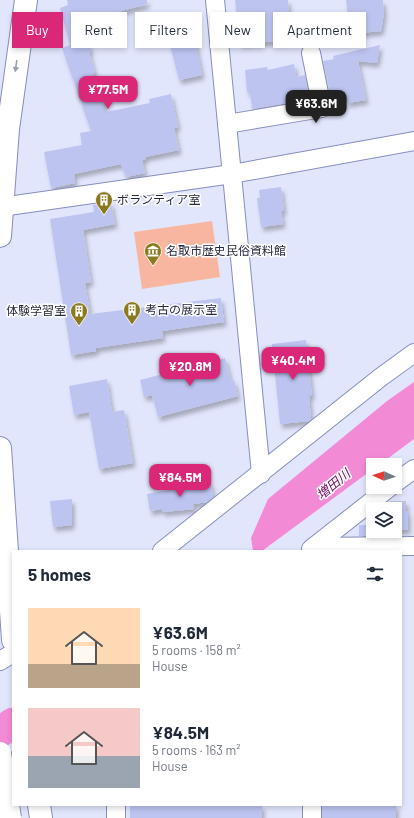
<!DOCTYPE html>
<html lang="en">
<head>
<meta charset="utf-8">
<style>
  :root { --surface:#fff; --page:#f2f2f3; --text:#1f2937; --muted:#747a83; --accent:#db2777 }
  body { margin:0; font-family:Barlow,"Noto Sans JP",sans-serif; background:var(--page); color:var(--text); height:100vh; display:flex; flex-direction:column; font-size:15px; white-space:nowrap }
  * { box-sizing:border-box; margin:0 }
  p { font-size:13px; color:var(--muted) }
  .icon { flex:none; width:22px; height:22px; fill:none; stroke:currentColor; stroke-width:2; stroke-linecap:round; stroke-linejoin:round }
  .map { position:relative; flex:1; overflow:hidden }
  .panel { position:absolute; left:12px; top:550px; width:390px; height:256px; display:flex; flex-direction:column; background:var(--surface); border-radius:0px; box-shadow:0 2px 6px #0003 }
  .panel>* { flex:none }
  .top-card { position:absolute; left:12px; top:12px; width:390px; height:36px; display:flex; gap:8px }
  .needle { width:26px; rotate:273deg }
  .tools { position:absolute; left:366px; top:458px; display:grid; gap:8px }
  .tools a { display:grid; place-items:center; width:36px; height:36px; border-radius:0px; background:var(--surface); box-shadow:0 2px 6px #0003; font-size:20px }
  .price { position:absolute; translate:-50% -34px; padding:0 9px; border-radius:8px; background:var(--accent); color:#fff; font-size:13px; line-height:26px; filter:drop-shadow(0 1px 2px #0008) }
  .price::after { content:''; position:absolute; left:50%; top:24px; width:12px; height:9px; margin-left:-6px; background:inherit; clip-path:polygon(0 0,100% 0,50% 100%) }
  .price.on { background:#222; color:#fff }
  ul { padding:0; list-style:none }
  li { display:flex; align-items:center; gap:12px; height:100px; padding:0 16px }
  li span { display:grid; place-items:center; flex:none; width:112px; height:80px; border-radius:0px; color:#555 }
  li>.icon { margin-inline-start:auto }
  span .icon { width:48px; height:48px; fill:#fffc; stroke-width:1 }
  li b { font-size:17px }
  h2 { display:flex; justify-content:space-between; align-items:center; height:48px; padding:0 16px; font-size:17px }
  .tag { padding:0 14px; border-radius:0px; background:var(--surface); box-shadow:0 2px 6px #0003; font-size:14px; line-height:36px }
  .tag.on { background:var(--accent); color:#fff }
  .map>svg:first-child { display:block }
  .green { fill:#f8b6a1 }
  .water { fill:#f38ad6 }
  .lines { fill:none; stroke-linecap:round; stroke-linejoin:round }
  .river { stroke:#f38ad6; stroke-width:31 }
  .building { fill:#bdc4f0; filter:url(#shadow) }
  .minor-casing { stroke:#868dc0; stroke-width:20 }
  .secondary-casing { stroke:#868dc0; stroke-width:24 }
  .minor { stroke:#fff; stroke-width:18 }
  .secondary { stroke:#fff; stroke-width:22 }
  .secondary-bridge-casing { stroke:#868dc0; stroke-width:24; stroke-linecap:butt }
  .secondary-bridge { stroke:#fff; stroke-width:22 }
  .oneway { fill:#9e9fa8 }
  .labels { text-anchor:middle; stroke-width:3; stroke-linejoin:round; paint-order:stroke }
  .poi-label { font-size:12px; fill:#27293e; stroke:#fff; text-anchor:start }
  .water-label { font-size:13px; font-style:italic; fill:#6e105b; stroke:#fff }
</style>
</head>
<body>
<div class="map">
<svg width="414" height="818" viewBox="0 0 414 818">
  <defs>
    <filter id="shadow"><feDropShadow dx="2.5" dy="4.5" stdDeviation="2" flood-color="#0004"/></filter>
  </defs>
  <rect width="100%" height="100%" fill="#e2e6fd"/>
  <!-- green -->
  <path class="green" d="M212,221L220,277L142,289L134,232Z"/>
  <!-- water -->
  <path class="water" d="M414,382V439L379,465H373V469L262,551H253L251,538L268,499L387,401Z"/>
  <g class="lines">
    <!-- river -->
    <path class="river" d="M0,732L13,723"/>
  </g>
  <!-- building -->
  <g class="building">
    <path d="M67,0H147V4L81,22L91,51L89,52L95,73H93L106,112L150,103L149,99L171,94L178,127L174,128L179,150L145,157L146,159L142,160L145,173L126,177L121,164L74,174L75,183L51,188L44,152L82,145L80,133L91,131L62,48L70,45L60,8L68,5Z"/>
    <path d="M235,0H288L291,40L240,44Z"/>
    <path d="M346,0H383L384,13L381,31L350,34Z"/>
    <path d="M194,36L202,75L179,80L169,41Z"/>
    <path d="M380,45L377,63L358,61L366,100L347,103L345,91L330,94L323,61L334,59L333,56Z"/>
    <path d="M294,64L296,77L305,75L308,92L297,95L298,101L252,109L250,92H247L245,70L267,67L268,70Z"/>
    <path d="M281,187L284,210L281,211L283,224L261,227L257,198H260L259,190Z"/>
    <path d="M111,202L115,224L83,230L91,282L85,283L90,314L221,298L224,322L162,331L163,338L96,348V351L71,355L50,219L94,212L93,205Z"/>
    <path d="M306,340L312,396H309L311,419L309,421L280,424L272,344Z"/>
    <path d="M225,358L231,381L234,380L238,396L158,417L152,395L144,397L140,380Z"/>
    <path d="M107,379L112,412L124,410L133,463L99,469L89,412L74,415L69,386Z"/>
    <path d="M211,482L213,497L207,502L193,504L194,509L163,512L162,509L150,511L147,494Z"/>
    <path d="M72,499V525L53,527L50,501Z"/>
    <path d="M390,501H406V511H408V530H395V509H388Z"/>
    <path d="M371,515H373V531H383V536H359V525H368L369,517Z"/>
    <rect x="130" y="805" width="132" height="13"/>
    <rect x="322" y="805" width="74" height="13"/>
  </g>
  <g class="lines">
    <!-- minor casing -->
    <g class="minor-casing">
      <g id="minor">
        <path d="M215,0L261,474"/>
        <path d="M227,124L322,108L311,53"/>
        <path d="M1,207L232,174L414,141"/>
        <path d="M395,483L414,469"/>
        <path d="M311,549L390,487"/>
        <path d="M162,551L381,377L414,353"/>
        <path d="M314,551V547L414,546"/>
        <path d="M0,661L13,653"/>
        <path d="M116,818V805"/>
        <path d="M312,818V805"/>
      </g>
    </g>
    <!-- secondary casing -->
    <g class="secondary-casing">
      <g id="secondary">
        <path d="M0,236L8,129L26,0"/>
        <path d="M0,448L13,640"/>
        <path d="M39,805L41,818"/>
      </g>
    </g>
    <!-- minor -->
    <use href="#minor" class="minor"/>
    <!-- secondary -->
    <use href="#secondary" class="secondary"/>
    <!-- secondary-bridge casing -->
    <g class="secondary-bridge-casing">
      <path id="secondary-bridge" d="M0,753L10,818"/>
    </g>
    <!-- secondary-bridge -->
    <use href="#secondary-bridge" class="secondary-bridge"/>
  </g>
  <!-- one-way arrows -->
  <defs><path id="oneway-solid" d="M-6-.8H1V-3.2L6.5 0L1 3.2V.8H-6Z"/></defs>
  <use class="oneway" href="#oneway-solid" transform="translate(16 66) rotate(98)"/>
  <!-- icons -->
  <defs>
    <g id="building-pin" transform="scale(0.9)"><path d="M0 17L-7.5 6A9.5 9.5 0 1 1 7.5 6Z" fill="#8a791e" stroke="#fff"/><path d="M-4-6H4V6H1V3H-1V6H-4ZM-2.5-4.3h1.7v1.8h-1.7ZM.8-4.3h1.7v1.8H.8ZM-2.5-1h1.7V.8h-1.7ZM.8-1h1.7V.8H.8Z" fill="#fff"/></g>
    <g id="museum-pin" transform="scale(0.9)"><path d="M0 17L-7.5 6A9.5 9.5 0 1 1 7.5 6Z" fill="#8a791e" stroke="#fff"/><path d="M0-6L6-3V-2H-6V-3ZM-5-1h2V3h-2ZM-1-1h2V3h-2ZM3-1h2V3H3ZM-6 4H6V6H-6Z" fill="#fff"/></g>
  </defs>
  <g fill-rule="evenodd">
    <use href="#building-pin" x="104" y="200"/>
    <use href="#museum-pin" x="153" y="251"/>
    <use href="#building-pin" x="132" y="310"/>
    <use href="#building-pin" x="79" y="311"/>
  </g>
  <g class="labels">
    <!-- poi labels -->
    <g class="poi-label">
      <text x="117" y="204">ボランティア室</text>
      <text x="166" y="255">名取市歴史民俗資料館</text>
      <text x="145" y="314">考古の展示室</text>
      <text x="66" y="315" text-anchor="end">体験学習室</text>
    </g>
    <!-- water labels -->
    <g class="water-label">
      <text transform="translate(333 484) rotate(-40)" y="5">増田川</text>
    </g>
  </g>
</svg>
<div class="tools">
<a><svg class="needle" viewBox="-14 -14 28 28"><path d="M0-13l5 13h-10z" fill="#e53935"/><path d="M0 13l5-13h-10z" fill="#747a83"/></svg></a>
<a><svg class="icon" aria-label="layers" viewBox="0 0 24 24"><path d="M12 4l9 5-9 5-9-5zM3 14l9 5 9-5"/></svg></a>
</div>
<b class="price" style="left:108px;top:110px">¥77.5M</b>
<b class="price on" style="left:316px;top:124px">¥63.6M</b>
<b class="price" style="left:293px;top:381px">¥40.4M</b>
<b class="price" style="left:190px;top:387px">¥20.8M</b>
<b class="price" style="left:180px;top:498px">¥84.5M</b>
<div class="top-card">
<a class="tag on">Buy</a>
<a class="tag">Rent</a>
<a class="tag">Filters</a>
<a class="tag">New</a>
<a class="tag">Apartment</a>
</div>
<section class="panel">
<h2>5 homes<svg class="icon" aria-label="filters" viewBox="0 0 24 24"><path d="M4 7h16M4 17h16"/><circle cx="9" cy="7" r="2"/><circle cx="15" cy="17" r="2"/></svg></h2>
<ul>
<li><span style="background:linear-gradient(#ffd9b3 70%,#b9a48a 0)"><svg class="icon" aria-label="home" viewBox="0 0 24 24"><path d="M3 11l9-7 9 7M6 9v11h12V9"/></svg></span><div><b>¥63.6M</b><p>5 rooms · 158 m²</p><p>House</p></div></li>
<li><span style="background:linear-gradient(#f6c9c9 60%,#9aa5b1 0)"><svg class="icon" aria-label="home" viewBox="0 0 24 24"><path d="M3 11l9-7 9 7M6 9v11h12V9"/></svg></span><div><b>¥84.5M</b><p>5 rooms · 163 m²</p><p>House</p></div></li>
</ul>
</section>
</div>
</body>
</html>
